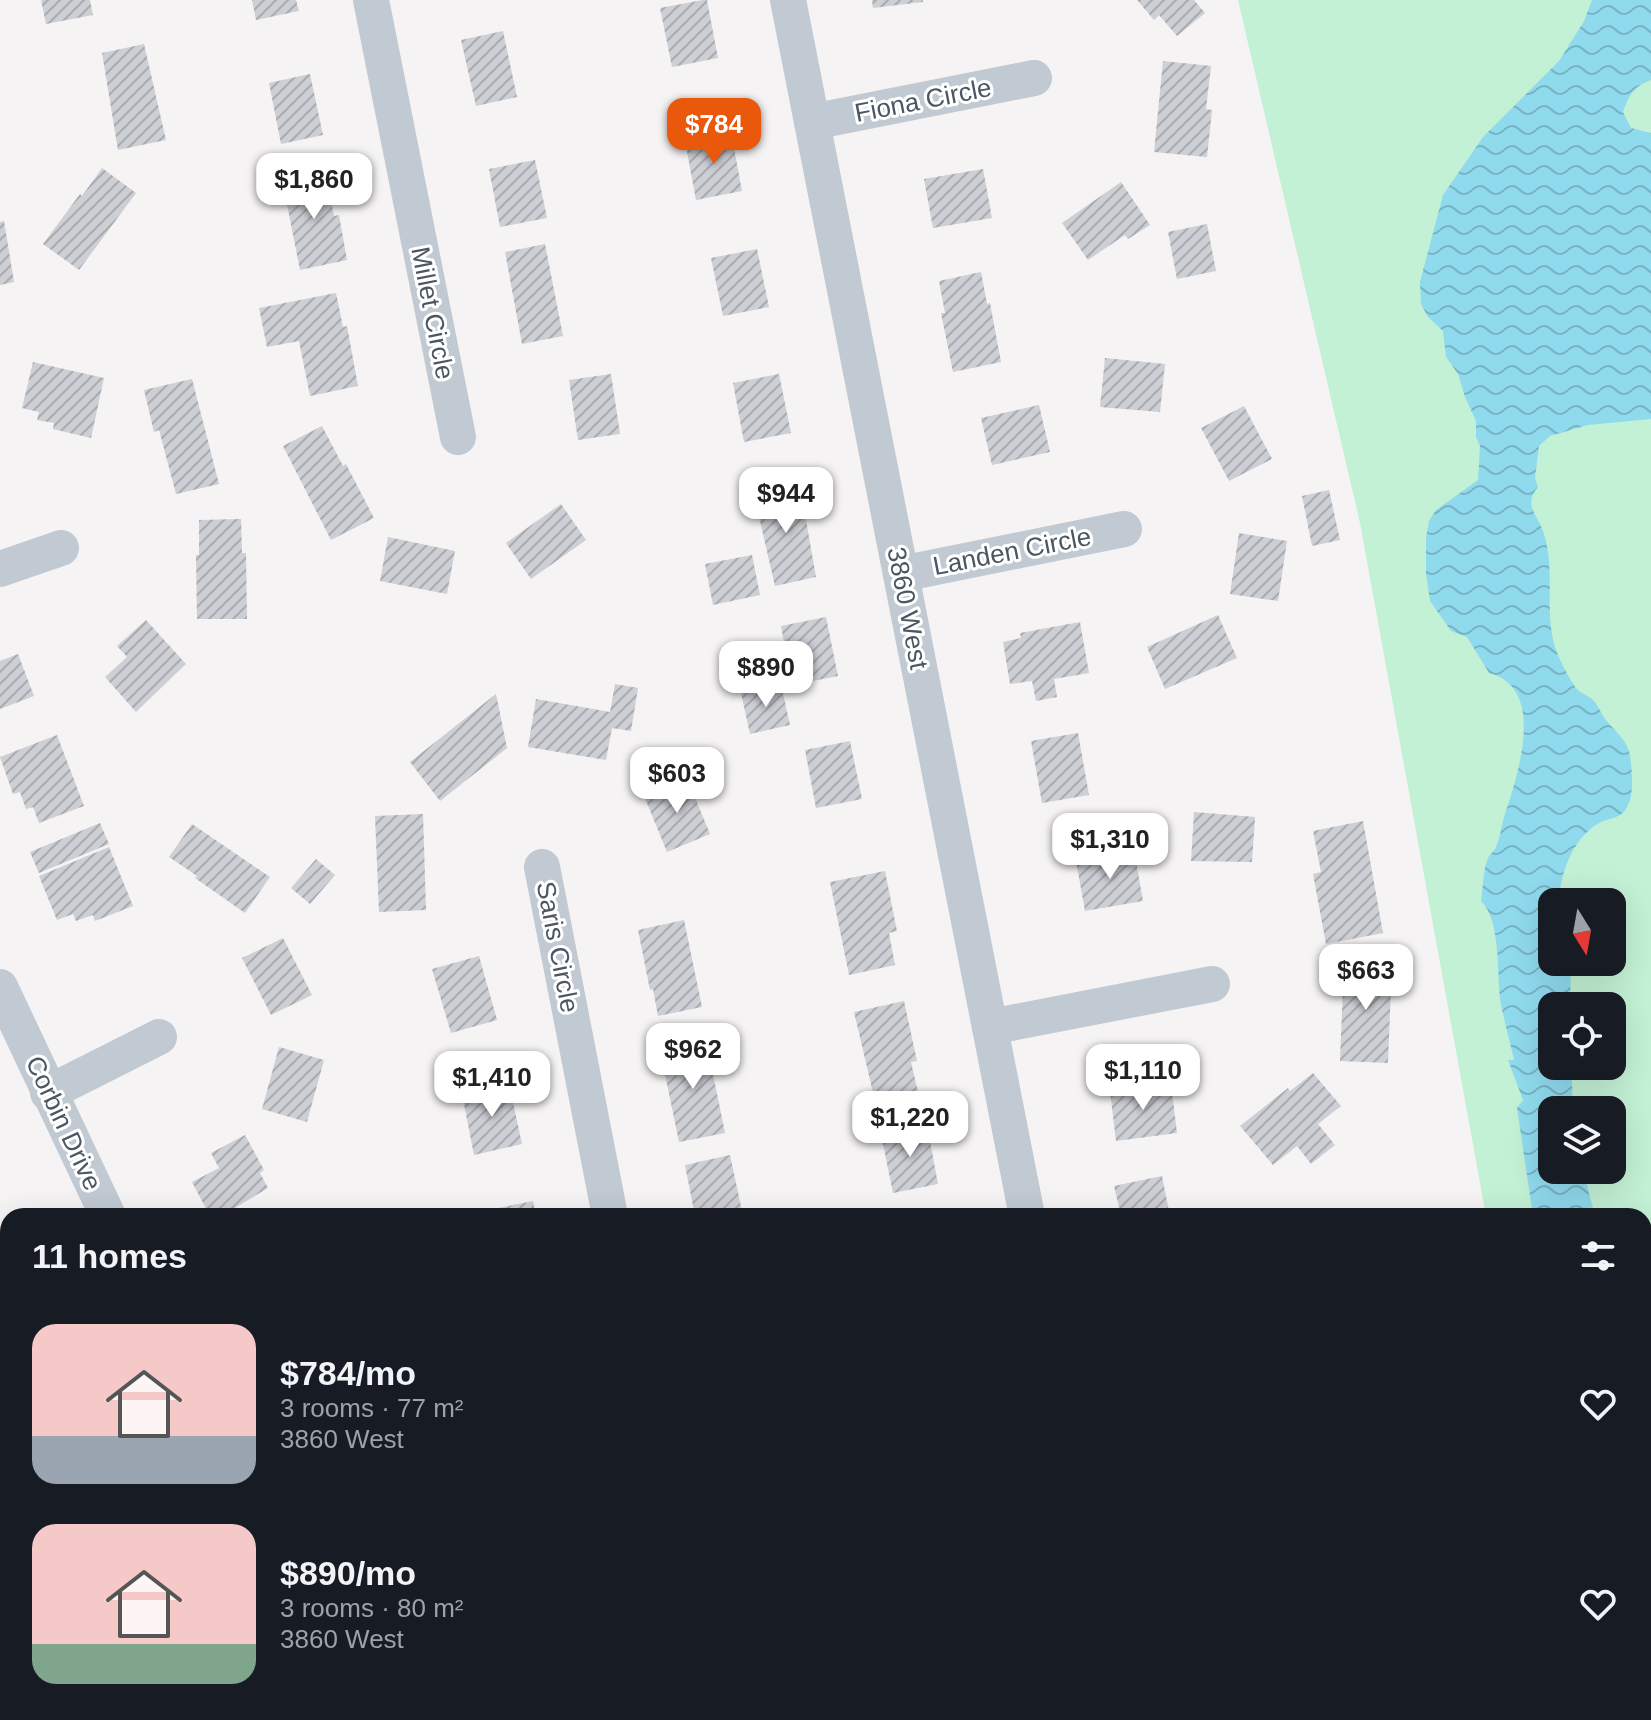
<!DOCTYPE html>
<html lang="en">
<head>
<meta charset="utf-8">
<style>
  :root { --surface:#171b24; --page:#242831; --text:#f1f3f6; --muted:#9ea1a6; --accent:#ea580c }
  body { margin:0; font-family:Helvetica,sans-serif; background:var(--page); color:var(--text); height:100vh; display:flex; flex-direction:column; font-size:30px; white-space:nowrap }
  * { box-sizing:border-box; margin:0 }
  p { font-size:26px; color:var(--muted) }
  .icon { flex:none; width:44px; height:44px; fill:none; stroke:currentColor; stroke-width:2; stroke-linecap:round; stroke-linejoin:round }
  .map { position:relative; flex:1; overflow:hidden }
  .side { position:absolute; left:0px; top:1208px; width:1652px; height:512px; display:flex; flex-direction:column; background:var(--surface); border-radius:24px 24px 0 0; box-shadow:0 8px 32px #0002 }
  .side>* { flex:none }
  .needle { width:52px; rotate:169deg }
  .buttons { position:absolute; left:1538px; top:888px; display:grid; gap:16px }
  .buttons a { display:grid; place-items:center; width:88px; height:88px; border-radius:16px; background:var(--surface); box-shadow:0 8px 32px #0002; font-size:40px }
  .price { position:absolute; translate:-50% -68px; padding:0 18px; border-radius:16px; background:#fff; color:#222; font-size:26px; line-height:52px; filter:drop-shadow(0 2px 4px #0008) }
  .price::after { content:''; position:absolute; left:50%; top:48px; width:24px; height:18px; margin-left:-12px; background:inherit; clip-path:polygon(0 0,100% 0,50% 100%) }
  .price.current { background:var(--accent); color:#fff }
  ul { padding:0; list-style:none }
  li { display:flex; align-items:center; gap:24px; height:200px; padding:0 32px }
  li span { display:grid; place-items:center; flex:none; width:224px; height:160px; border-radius:24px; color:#555 }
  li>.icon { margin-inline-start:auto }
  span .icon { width:96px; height:96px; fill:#fffc; stroke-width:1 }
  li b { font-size:34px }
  h2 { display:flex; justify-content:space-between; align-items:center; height:96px; padding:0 32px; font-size:34px }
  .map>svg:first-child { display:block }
  .grass { fill:#c3f1d5; fill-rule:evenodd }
  .water { fill:url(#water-waves) }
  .building { fill:url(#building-hatch) }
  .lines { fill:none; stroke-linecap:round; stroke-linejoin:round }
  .trunk-casing { stroke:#7690ad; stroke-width:47 }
  .minor { stroke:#c1cad2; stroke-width:36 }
  .trunk { stroke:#9fb4c9; stroke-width:44 }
  .labels { text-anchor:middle; stroke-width:6; stroke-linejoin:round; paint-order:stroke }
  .street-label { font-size:26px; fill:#4a5661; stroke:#fff }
</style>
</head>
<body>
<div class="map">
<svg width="1651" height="1720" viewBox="0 0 1651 1720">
  <defs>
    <pattern id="water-waves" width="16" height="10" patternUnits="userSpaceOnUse" patternTransform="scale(2)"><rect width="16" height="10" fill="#90daee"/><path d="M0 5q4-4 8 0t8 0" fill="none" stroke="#78b4c4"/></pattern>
    <pattern id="building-hatch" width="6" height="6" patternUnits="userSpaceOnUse" patternTransform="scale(2)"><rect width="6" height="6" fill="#cdcfd5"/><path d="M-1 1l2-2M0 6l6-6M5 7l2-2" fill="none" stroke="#a8abb0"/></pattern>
  </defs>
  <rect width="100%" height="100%" fill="#f5f3f3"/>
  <!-- grass -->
  <path class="grass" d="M1238,0H1651V1720H1579L1577,1712H1644V1216H1486L1360,523ZM1552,902H1612V962H1552ZM1552,1006H1612V1066H1552ZM1552,1110H1612V1170H1552Z"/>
  <!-- water -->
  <g class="water">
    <path d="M1592,0H1651V80C1634,86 1629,95 1623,112L1631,128L1651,133V419L1588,425L1550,436L1539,446L1535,478L1538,487C1523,505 1537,514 1543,531C1555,565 1546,600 1552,635C1555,652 1565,671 1574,685C1578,693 1587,694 1593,700C1599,706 1601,714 1606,720C1615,732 1627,739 1630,755C1632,772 1635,795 1626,809C1620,819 1608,818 1599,823C1573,838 1560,873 1559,902H1552V962H1571L1570,1006H1552V1066H1571L1573,1102L1577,1110H1552V1170H1583L1595,1216H1533L1517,1108L1523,1100L1508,1060H1514C1510,1042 1505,1024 1501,1005C1496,977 1502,921 1481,901C1483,890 1483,868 1488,858C1489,855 1493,852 1495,849C1501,837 1501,825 1505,814C1518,774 1547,688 1489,673L1467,637L1451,631L1430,601L1426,574V538L1429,521L1436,510L1478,480L1480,446L1476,437V421L1465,397L1458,374L1446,357L1443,331L1428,317L1421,304L1420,282L1443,195L1483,137L1559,61L1584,21Z"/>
    <path d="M1644,1397L1651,1406V1710L1644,1698Z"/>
  </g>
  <!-- building -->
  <g class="building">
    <path d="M41,0H90L93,15L46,24Z"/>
    <path d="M252,0H296L299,11L256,20Z"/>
    <path d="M703,0H707L718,58L672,67L660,8Z"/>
    <path d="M872,0H923V2L873,8Z"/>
    <path d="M1137,0H1194L1205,13L1177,36L1159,15L1154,20Z"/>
    <path d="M503,31L517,97L476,106L461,40Z"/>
    <path d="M144,44L166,140L118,150L102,53Z"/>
    <path d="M1163,61L1211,66L1206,109L1212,110L1207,157L1154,152Z"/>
    <path d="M310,74L323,135L281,144L269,83Z"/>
    <path d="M731,132L742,191L696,200L685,141Z"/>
    <path d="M535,160L547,218L500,227L489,169Z"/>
    <path d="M102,168L136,193L79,270L43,244L80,194L82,196Z"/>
    <path d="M983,169L992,218L933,228L924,179Z"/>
    <path d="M325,170L334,216L339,215L347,260L300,270L282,179Z"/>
    <path d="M1121,182L1150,225L1128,239L1125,235L1088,260L1062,223Z"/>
    <path d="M4,221L14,282L0,285V222Z"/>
    <path d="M1207,224L1216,271L1177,279L1168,232Z"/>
    <path d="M545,244L563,336L522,344L505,252Z"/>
    <path d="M757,249L769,307L723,316L711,258Z"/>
    <path d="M981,272L987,304L990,303L1001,362L953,372L941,313H945L939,281Z"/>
    <path d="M336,293L343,327L347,326L358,386L310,396L299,341L267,347L259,308Z"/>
    <path d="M1105,358L1165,364L1160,412L1100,407Z"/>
    <path d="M33,362L104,378L91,438L53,429L54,423L37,420L39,412L22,408Z"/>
    <path d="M611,374L620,434L578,440L569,380Z"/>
    <path d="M779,374L791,433L744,442L733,383Z"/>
    <path d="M192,379L219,484L176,494L159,430L154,432L144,390Z"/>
    <path d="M1039,405L1050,452L992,465L981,418Z"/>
    <path d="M1244,406L1272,459L1229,481L1201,428Z"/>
    <path d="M322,426L343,466L346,464L374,518L331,540L283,446Z"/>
    <path d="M800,486L816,577L775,586L754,495Z"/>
    <path d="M1329,490L1340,540L1312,546L1302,496Z"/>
    <path d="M561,504L586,540L531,579L506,543Z"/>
    <path d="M241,519L242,553H246L247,619H197L196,555H199V520Z"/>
    <path d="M1239,533L1287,541L1278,601L1230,594Z"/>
    <path d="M388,537L455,551L447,594L380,581Z"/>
    <path d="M752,555L760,595L713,605L705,564Z"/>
    <path d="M1218,615L1237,658L1165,689L1147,647Z"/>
    <path d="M826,617L838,676L792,685L781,626Z"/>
    <path d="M146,620L186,664L136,712L105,677L127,657L117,646Z"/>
    <path d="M1080,622L1089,673L1054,679L1057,697L1036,701L1032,681L1010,684L1003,642L1021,638L1020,633Z"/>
    <path d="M18,654L34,696L0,709V661Z"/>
    <path d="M615,684L638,688L631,731L612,728L606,760L528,747L536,699L610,712Z"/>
    <path d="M781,684L790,725L750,734L741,693Z"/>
    <path d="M496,694L507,748L440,801L410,762Z"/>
    <path d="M1078,733L1089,795L1042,803L1031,741Z"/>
    <path d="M57,735L84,806L39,823L33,807L26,809L20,792L13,794L0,757Z"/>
    <path d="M850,741L862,799L816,808L805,750Z"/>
    <path d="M687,778L710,834L667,852L644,796Z"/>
    <path d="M1194,812L1255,817L1252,862L1191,861Z"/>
    <path d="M423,814L426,910L379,912L375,816Z"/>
    <path d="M1363,821L1383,933L1326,944L1313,874L1321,872L1313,831Z"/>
    <path d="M100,823L109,844L39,873L30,852Z"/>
    <path d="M192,824L270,877L245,913L195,878L197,876L169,857Z"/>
    <path d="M109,847L133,906L95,921L93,915L76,921L73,914L57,920L39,876Z"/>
    <path d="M1134,850L1143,901L1085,911L1076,861Z"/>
    <path d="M316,859L335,875L310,904L291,888Z"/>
    <path d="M885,871L897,931L889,933L895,965L849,975L830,882Z"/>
    <path d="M684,920L702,1007L658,1016L653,989L650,990L638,930Z"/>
    <path d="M283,938L312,995L271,1015L242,958Z"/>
    <path d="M479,956L497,1020L451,1033L432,969Z"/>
    <path d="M1344,961L1392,963L1388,1063L1340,1061Z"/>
    <path d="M904,1001L917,1061L911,1062L918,1092L875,1101L854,1012Z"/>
    <path d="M706,1040L725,1133L679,1142L660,1050Z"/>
    <path d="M279,1047L324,1060L307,1122L262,1109Z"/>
    <path d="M1313,1073L1341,1106L1318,1124L1335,1145L1311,1164L1297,1146L1273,1165L1240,1126L1288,1088L1290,1091Z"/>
    <path d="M509,1084L522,1144L474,1155L462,1094Z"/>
    <path d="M1171,1084L1177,1133L1116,1141L1110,1091Z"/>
    <path d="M927,1125L938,1184L893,1193L881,1134Z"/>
    <path d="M245,1135L264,1170L260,1173L268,1188L221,1216H210L192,1182L219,1168L211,1153Z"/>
    <path d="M730,1155L743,1216H695L685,1165Z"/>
    <path d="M1162,1176L1170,1216H1121L1114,1186Z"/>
    <path d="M533,1201L536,1216H485L484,1211Z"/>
    <path d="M8,1225V1302L0,1286V1229Z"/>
    <path d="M523,1712H616L618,1720H525Z"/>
    <path d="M660,1712H693V1713L661,1720Z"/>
    <path d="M1256,1712H1269L1271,1720H1222Z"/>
    <path d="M1479,1712H1539L1541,1720H1481Z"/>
  </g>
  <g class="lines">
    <!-- trunk casing -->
    <g class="trunk-casing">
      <g id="trunk">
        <path d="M0,1626L8,1639"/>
        <path d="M53,1712L58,1720"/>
      </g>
    </g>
    <!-- minor -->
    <g class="minor">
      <path d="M371,0L458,437"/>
      <path d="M788,0L1027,1216"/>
      <path d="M812,122L1034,78"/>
      <path d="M0,569L61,548"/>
      <path d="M901,574L1124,529"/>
      <path d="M542,867L610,1216"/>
      <path d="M0,987L108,1216"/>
      <path d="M990,1027L1212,984"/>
      <path d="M48,1093L159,1037"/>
      <path d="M1125,1712L1126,1720"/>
    </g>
    <!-- trunk -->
    <use href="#trunk" class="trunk"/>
  </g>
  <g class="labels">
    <!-- street labels -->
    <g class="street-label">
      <text transform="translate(923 100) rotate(-11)" y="9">Fiona Circle</text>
      <text transform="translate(433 313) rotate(79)" y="9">Millet Circle</text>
      <text transform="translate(1012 551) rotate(-11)" y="9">Landen Circle</text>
      <text transform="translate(908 608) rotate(79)" y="9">3860 West</text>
      <text transform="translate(558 947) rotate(79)" y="9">Saris Circle</text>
      <text transform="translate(64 1123) rotate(65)" y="9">Corbin Drive</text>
    </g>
  </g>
</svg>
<div class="buttons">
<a><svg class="needle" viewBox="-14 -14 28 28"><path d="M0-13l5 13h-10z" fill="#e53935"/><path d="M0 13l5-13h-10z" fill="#9ea1a6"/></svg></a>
<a><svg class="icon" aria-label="locate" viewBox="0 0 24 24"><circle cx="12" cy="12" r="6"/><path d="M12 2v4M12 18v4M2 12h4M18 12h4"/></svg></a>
<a><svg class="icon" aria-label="layers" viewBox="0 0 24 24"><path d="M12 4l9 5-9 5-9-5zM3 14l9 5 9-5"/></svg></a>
</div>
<b class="price current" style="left:714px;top:166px">$784</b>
<b class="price" style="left:314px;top:221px">$1,860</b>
<b class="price" style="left:786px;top:535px">$944</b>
<b class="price" style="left:766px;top:709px">$890</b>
<b class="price" style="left:677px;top:815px">$603</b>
<b class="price" style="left:1110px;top:881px">$1,310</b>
<b class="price" style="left:1366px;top:1012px">$663</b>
<b class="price" style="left:693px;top:1091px">$962</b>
<b class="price" style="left:1143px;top:1112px">$1,110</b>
<b class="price" style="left:492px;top:1119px">$1,410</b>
<b class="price" style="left:910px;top:1159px">$1,220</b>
<section class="side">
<h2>11 homes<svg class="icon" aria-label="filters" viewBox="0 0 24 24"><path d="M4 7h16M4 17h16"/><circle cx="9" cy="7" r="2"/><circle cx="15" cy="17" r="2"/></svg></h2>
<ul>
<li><span style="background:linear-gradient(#f6c9c9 70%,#9aa5b1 0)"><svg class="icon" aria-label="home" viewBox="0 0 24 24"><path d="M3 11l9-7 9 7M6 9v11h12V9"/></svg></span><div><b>$784/mo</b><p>3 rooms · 77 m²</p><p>3860 West</p></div><svg class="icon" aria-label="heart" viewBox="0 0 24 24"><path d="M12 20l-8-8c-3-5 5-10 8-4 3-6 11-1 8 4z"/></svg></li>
<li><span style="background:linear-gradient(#f6c9c9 75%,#7fa58c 0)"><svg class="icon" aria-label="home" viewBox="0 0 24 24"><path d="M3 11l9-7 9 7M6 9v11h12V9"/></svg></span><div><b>$890/mo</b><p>3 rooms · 80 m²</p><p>3860 West</p></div><svg class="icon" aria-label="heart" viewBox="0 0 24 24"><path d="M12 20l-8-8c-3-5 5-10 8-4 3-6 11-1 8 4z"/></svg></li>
</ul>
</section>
</div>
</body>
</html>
